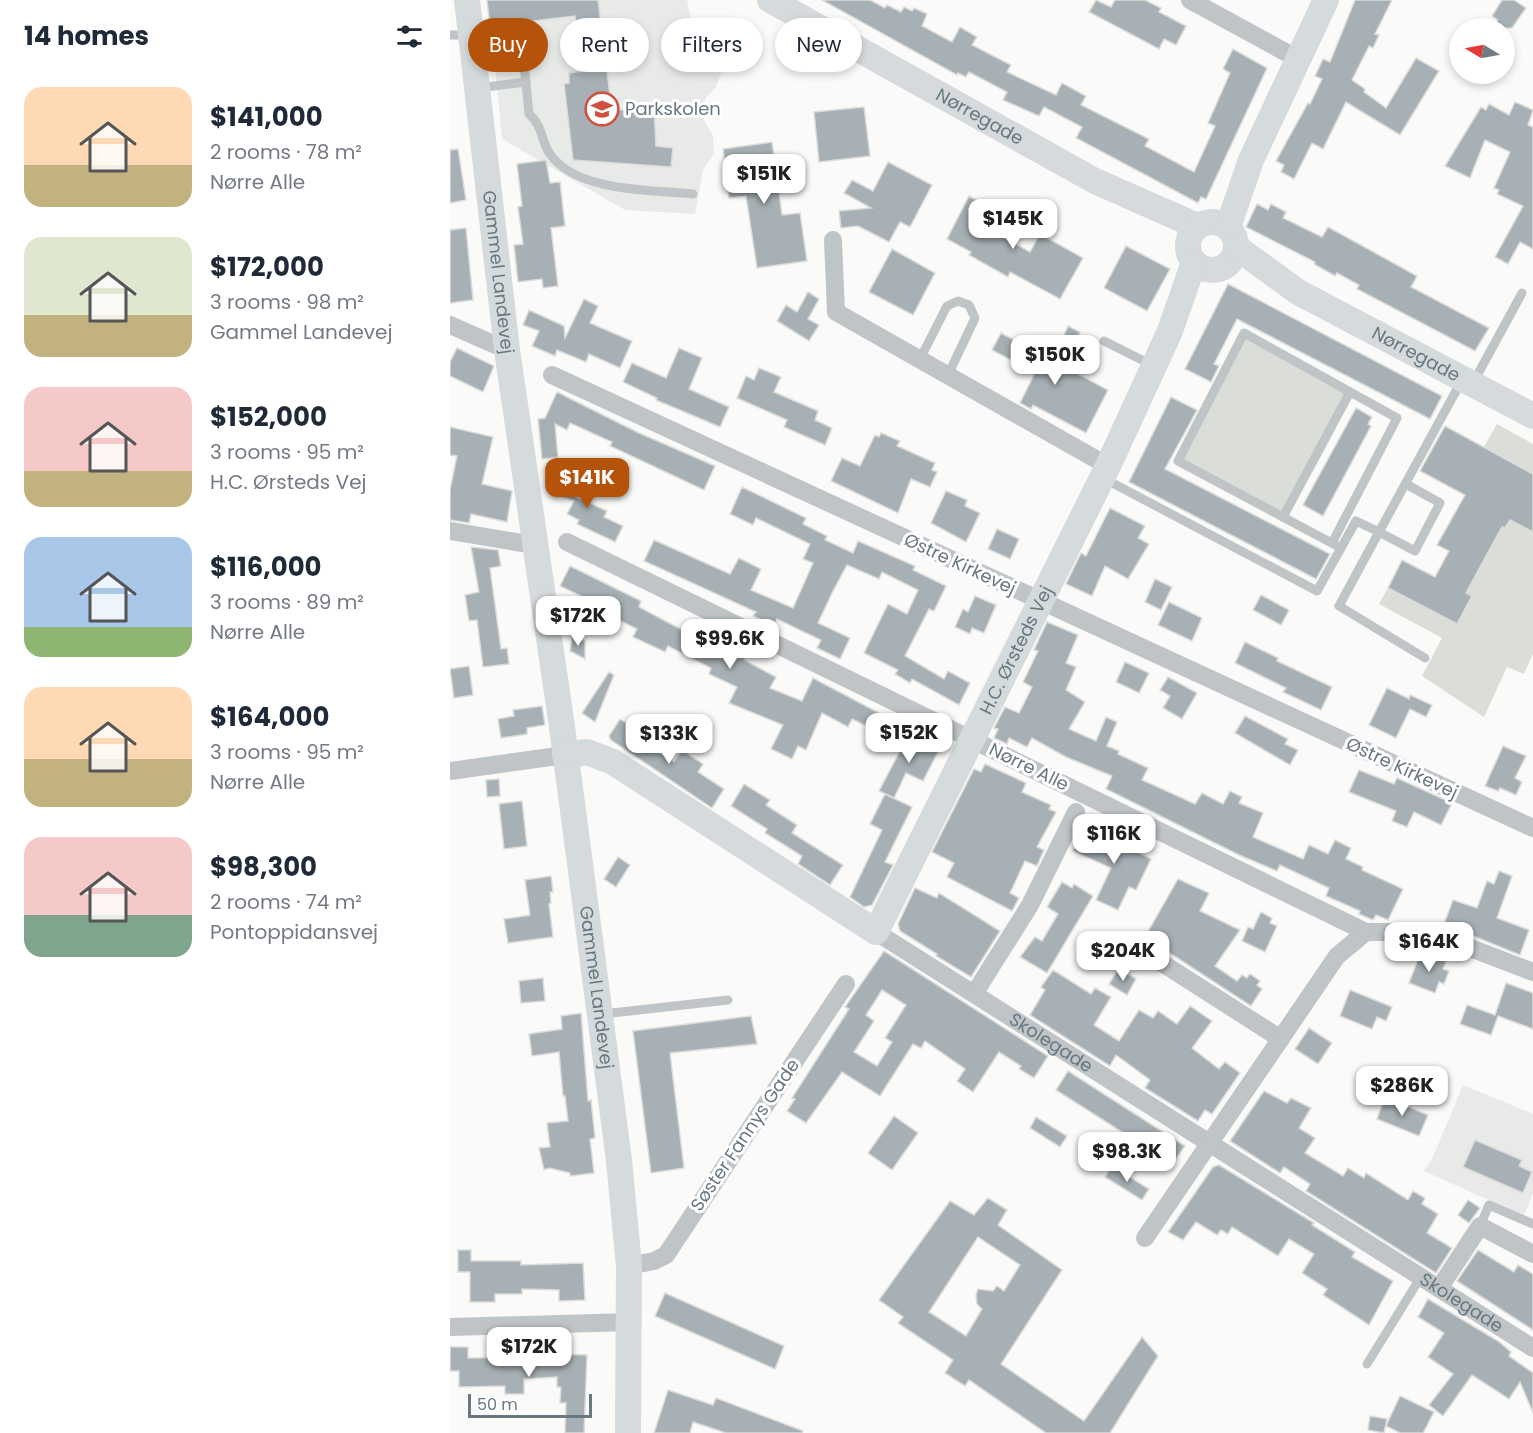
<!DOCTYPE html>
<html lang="en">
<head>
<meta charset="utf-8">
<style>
  :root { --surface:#fff; --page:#f6f6f7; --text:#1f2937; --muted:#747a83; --accent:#b45309 }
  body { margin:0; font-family:Poppins,sans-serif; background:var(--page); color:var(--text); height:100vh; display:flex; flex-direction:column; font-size:22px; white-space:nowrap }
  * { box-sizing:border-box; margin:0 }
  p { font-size:20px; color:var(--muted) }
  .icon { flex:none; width:33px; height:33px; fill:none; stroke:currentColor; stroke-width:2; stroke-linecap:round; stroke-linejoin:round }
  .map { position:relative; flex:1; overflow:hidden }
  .side { display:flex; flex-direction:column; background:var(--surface); width:450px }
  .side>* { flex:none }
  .banner { position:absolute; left:18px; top:18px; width:570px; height:54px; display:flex; gap:12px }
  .needle { width:39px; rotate:280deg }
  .controls { position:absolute; left:999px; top:18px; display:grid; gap:12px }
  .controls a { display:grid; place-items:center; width:66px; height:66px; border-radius:50%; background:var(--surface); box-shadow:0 3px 9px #0003; font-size:30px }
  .scale { position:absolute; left:18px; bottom:15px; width:124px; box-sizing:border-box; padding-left:6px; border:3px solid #677880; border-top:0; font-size:16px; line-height:21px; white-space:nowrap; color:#677880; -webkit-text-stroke:4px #fff; paint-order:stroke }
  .price { position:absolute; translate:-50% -51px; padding:0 14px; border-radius:12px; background:#fff; color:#222; font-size:20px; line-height:39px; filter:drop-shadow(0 2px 3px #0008) }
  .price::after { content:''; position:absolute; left:50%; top:36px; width:18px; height:14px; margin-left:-9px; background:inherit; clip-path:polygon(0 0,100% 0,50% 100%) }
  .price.on { background:var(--accent); color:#fff }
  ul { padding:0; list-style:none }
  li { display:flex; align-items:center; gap:18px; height:150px; padding:0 24px }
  li span { display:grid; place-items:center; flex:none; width:168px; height:120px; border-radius:18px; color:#555 }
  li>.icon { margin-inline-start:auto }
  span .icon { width:72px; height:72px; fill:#fffc; stroke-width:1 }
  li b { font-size:26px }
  h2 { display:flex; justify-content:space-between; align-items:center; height:72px; padding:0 24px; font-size:26px }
  .tag { padding:0 21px; border-radius:27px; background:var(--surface); box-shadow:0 3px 9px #0003; font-size:21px; line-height:54px }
  .tag.on { background:var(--accent); color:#fff }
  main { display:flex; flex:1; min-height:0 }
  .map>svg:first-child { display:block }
  .built { fill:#e8eae8 }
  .green { fill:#dbded8 }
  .building { fill:#a7b0b4; stroke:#dcdcda; stroke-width:1.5; fill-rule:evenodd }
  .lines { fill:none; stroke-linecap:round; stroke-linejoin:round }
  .lane { stroke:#bfc4c7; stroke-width:9 }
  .street { stroke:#bfc4c7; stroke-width:18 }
  .secondary { stroke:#d5dadc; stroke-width:26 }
  .labels { text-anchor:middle; stroke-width:6; stroke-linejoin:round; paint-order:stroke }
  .poi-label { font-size:18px; fill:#677880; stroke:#fff; text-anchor:start }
  .street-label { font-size:18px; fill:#677880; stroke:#fff }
</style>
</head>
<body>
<main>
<section class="side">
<h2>14 homes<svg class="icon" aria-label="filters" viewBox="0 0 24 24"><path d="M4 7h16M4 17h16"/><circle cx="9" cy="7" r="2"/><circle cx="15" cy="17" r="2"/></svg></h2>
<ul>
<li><span style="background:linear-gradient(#ffd9b3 65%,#c2b280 0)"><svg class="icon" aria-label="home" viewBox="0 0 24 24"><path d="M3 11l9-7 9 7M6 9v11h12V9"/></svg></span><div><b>$141,000</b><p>2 rooms · 78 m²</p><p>Nørre Alle</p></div></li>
<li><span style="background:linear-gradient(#dfe7d0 65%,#c2b280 0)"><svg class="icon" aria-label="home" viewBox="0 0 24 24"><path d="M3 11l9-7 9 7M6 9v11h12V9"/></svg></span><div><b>$172,000</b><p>3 rooms · 98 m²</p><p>Gammel Landevej</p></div></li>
<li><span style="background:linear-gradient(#f6c9c9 70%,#c2b280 0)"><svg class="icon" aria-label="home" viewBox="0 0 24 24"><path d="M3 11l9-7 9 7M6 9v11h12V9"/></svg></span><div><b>$152,000</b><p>3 rooms · 95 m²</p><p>H.C. Ørsteds Vej</p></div></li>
<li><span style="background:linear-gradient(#a9c7e8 75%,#8fb573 0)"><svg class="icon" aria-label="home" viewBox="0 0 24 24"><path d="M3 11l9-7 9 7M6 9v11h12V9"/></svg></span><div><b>$116,000</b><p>3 rooms · 89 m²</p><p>Nørre Alle</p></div></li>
<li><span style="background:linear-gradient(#ffd9b3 60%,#c2b280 0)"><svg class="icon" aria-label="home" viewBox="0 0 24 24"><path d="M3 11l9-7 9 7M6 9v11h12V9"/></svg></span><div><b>$164,000</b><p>3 rooms · 95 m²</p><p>Nørre Alle</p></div></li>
<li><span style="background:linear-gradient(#f6c9c9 65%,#7fa58c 0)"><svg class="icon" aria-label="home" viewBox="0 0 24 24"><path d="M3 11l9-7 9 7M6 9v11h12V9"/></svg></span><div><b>$98,300</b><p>2 rooms · 74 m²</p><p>Pontoppidansvej</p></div></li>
</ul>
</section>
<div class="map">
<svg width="1083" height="1433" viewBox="0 0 1083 1433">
  <rect width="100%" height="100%" fill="#fafaf8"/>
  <!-- built -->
  <g class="built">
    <path d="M39,0H237L244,35L267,51L272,70L266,87L255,99L254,120L263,136L264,153L253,170L245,214L175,210L52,139Z"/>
    <path d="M1013,1085L1083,1114V1193L1074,1216L974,1171L982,1159Z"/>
  </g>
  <!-- green -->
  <g class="green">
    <path d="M794,333L900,392L833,517L728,461Z"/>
    <path d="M1047,424L1083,444V474L1034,447Z"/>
    <path d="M1060,520L1083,532V654L1074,674L1057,667L1034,717L972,676L992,638L929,604L938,588L1007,624L1022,596L1016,593L1052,527L1055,528Z"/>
  </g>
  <!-- building -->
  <g class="building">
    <path d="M37,0H148L162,111L204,106L206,146L223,148L221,167L123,160L114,84L119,83V73L132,71L125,16L40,26Z"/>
    <path d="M372,0H420L435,8L437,5L451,12L454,7L462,11L464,8L477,14L472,26L502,42L510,27L527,37L522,45L561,65L557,72L606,95L612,83L636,96L631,105L699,139L695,146L744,172L765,126L758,123L780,73L773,69L783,49L817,68L756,199L751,197L748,203L626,138L632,127L594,107L589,116L553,100L557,92L519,72L516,77L508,73L507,75Z"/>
    <path d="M646,0L661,7L665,0H695L711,8L709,12L736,26L726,45L714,39L709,49L639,12Z"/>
    <path d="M905,0H942L925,34L929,35L923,48L919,46L902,80L915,89L914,92L936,108L966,58L989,71L950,135L896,102L873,149L862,143L844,179L831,172L834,165L826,161L858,103L860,104L872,79L865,76L873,59L880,62Z"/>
    <path d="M1052,0H1064L1076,8L1062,28H1042L1048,20L1042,16Z"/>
    <path d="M1065,102L1083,110L1078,125L1083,127V249L1070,242L1058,264L1045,257L1073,206L1047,194L1049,190L1044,188L1060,152L1035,140L1020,178L995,166L1031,107L1036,110L1039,104L1059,115Z"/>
    <path d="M414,107L420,156L369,162L364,112Z"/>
    <path d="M322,142L332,215L350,213L357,261L307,268L296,196L279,198L273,149Z"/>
    <path d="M8,149L16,200L0,203V150Z"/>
    <path d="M96,160L100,183L110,182L115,226L101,228L108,286L93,288L92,279L68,282L64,245L73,244L68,207L72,206L67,164Z"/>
    <path d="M438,162L482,185L460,227L450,222L439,242L408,226L391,228L389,211L421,208L394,193L402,180L423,191Z"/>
    <path d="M519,196L562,219L553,237L580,252L590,234L633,258L610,299L560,272L558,277L519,255L521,252L497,239Z"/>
    <path d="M807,204L818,210L821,204L836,212L833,218L872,237L878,227L967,276L961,287L1039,328L1025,351L907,289L909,285L887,273L885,276L864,264L865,262L796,227Z"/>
    <path d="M16,228L23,300L0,303V230Z"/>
    <path d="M676,246L720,269L697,311L654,288Z"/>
    <path d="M442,249L485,273L463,315L419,292Z"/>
    <path d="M778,284L992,396L980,419L787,319L764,364L769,366L761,382L735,369Z"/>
    <path d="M358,292L369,299L358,319L369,325L359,341L327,321L336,305L347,312Z"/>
    <path d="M134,299L148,306L140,323L182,341L170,368L139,354L136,362L107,350L105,356L82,346L89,331L73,325L79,310L114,326L115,338Z"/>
    <path d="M618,326L630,332L625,344L613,338Z"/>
    <path d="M551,333L658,390L636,433L583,405L581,409L570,403L585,373L542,350Z"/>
    <path d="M7,348L44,366L33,392L0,376V362Z"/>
    <path d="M229,348L252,358L239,389L279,407L270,427L206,400L207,398L173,382L182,363L216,378Z"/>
    <path d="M309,368L331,377L324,392L368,411L365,420L382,428L375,445L334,427L337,420L287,398L296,376L304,380Z"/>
    <path d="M107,392L189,433L265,466L254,490L160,446L162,442L120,423L117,430L105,424L108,457L92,459L88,419L95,418Z"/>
    <path d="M721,397L747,410L715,469L880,554L866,579L679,482Z"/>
    <path d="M906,408L922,417L918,424L921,426L873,516L853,505Z"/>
    <path d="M995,426L1083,474V532L1060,520L1055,528L1052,527L1016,593L1022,596L1007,624L938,588L952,560L985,577L999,551L987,545L1015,495L970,471Z"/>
    <path d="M0,427L43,437L32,484L62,491L57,522L21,514L19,523L0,520V490L7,456L0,455Z"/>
    <path d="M431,433L450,441L447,446L485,463L482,470L487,472L480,487L461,479L448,513L381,481L392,458L410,466L425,435L429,437Z"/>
    <path d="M114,471L134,481L126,497L157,511L154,517L173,526L165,542L127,524L129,520L117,514L124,501L104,493Z"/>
    <path d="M292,487L356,518L353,524L377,536L375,540L403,553L408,541L465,566L463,570L496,586L484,611L479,609L455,656L494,679L498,671L520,683L509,705L462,679L460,683L445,674L448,670L414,653L438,604L457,614L468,590L432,572L429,579L397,565L383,591L368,623L400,638L390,659L367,648L371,640L327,619L324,626L303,616L306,612L194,561L204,540L280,574L289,558L311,569L301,590L343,608L363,563L353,559L360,544L306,518L303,525L280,514Z"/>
    <path d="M496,491L517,500L515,506L530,513L516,542L481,523Z"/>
    <path d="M660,508L695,526L688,538L699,544L678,579L655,566L642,596L616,584L631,553L636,556Z"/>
    <path d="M547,529L569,539L560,559L538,549Z"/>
    <path d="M21,547L48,550L51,566L40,568L51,649L57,648L59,664L33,667L27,620L19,621L15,595L29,592Z"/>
    <path d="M120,566L191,601L189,607L219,623L270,649L271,646L295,657L294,660L326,677L320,688L352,701L363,678L431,714L423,729L402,719L398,727L372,713L356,750L348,746L342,759L321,749L333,725L279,703L287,687L259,674L261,668L218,646L215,652L183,637L187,629L147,609L150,605L110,586Z"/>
    <path d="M705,579L722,587L711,610L695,602Z"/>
    <path d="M811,595L839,610L831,625L803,610Z"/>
    <path d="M525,596L546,605L534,633L522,628L520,634L505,627L513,609L518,612Z"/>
    <path d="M719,602L752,618L742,641L708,625Z"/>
    <path d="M597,622L628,635L616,663L626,667L616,690L635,702L619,729L646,741L656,717L667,722L657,746L669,751L668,754L698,768L692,780L745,804L752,793L773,804L780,791L792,797L789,803L813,813L803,837L853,859L859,845L878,854L885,840L901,848L896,859L913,867L912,870L953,889L938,920L926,915L923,920L909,914L910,911L876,896L879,888L830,865L827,871L789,855L656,789L662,776L616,757L582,738L577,747L559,738L557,744L544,738L548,729L544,728L555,707L569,713L582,687L573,682L588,651L584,650Z"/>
    <path d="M122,636L135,641V659L120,651Z"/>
    <path d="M795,642L828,658L827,661L882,687L871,710L833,692L836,688L785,663Z"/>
    <path d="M675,662L699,673L689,693L666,682Z"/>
    <path d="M19,666L23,695L4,698L0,669Z"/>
    <path d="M159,672L164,675L145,722L132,713Z"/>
    <path d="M718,677L747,693L732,719L713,708L720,696L710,690Z"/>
    <path d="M937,688L959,699L960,695L982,705L976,717L960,709L946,738L919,725Z"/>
    <path d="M92,706L95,725L77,728V734L51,738L48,719L64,716L63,710Z"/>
    <path d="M795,716L838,739L835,744L848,750L840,765L785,733Z"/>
    <path d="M170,719L191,733L188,738L224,762L232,750L253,764L248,772L274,789L262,808L161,740L159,736Z"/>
    <path d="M459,734L489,750L473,781L456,773L444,798L429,791Z"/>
    <path d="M1053,746L1076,756L1065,778L1072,782L1066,795L1050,788L1048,791L1035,786Z"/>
    <path d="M535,764L576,783L572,792L601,805L599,809L606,812L587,847L594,850L587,866L575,861L560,893L569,898L562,911L497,877L504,863L482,852L524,769L531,772Z"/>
    <path d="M909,770L944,784L947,778L1002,803L991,825L964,812L957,827L942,821L946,811L899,792Z"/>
    <path d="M49,779L50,796L37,797L36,780Z"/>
    <path d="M294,784L320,800L316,805L347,825L342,833L393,865L380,885L348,864L352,856L315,833L317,829L281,806Z"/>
    <path d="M435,794L462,807L435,862L443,865L422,905L414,907L400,897L432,830L420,824Z"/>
    <path d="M72,801L77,846L54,849L49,804Z"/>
    <path d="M634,829L659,839L662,835L674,841L672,844L701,859L686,890L679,887L668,910L646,900L661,868L623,851Z"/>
    <path d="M168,857L180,865L166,887L154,879Z"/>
    <path d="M1049,871L1062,876L1047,918L1079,930L1070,955L994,924L1003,900L1027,908L1037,881L1044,884Z"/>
    <path d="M101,876L103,892H100L101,903L99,904L103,937L58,943L54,919L80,915L75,880Z"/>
    <path d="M728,879L759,893L750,911L790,930L765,966L787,981L792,975L797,978L800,974L810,981L807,985L812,989L801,1006L695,937Z"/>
    <path d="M612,882L622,888L624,884L643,896L597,973L570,957L585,937L592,941L608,914L597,907Z"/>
    <path d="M465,888L487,898L489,893L550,931L521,977L486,956L487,954L450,931L448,924Z"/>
    <path d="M811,912L822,918L820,923L827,926L815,952L792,941L798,927L803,929Z"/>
    <path d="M434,951L598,1056L584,1078L569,1069L571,1066L549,1052L523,1092L507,1081L515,1069L475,1041L471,1048L463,1044L430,1096L392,1072L356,1123L337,1111L345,1099L342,1098L399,1009L395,1007ZM432,990L456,1005L435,1038L442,1042L427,1066L404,1052L424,1021L416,1015Z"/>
    <path d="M971,952L996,961L993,969L999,971L994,984L989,982L985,993L959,983Z"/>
    <path d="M669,968L686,979L677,995L659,984Z"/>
    <path d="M603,970L641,994L645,988L661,997L644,1025L669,1041L689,1010L703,1018L708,1011L727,1024L740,1006L762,1021L742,1048L769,1069L775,1062L790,1073L762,1114L755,1110L748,1121L695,1088L700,1080L666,1055L660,1066L580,1015L595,990L591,987Z"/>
    <path d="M93,978L95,1001L71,1003L69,981Z"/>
    <path d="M1056,983L1083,993V1029L1048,1016L1041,1035L1010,1024L1017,1005L1045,1015Z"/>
    <path d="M900,990L942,1007L936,1021L927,1017L922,1029L890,1016Z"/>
    <path d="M131,1013L138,1101L141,1100L145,1138L140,1139L144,1173L120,1176V1173L99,1168L94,1170L89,1148L100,1147L97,1123L118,1121L115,1096H113L109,1052L82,1056L79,1034L112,1029L111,1016Z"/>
    <path d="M301,1016L307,1044L220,1053L234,1168L201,1173L183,1031Z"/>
    <path d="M859,1028L882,1043L868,1064L845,1049Z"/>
    <path d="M618,1071L735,1146L722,1164L606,1090Z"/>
    <path d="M814,1091L837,1103L841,1098L861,1108L849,1128L865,1138L855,1153L893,1176L898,1168L914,1178L916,1173L958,1200L963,1191L975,1198L972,1204L988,1214L977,1233L1002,1248L986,1273L856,1191L860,1184L834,1167L830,1173L780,1141Z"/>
    <path d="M935,1097L978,1115L969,1136L927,1119Z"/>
    <path d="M444,1116L468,1133L442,1170L418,1153Z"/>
    <path d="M586,1117L617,1136L610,1147L580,1128Z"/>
    <path d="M1025,1140L1072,1160L1069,1166L1082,1172L1073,1193L1013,1167Z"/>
    <path d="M769,1165L864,1223L862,1225L905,1252L902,1257L943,1281L919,1325L873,1295L877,1289L852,1273L864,1254L839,1239L828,1256L782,1227L778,1234L771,1230L767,1235L746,1222L733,1240L718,1232L763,1167Z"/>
    <path d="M662,1166L699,1189L692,1200L655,1177Z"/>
    <path d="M538,1198L557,1210L548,1225L612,1270L551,1364L634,1421L692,1337L708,1356L660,1433H596L519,1380L515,1386L495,1373L503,1360L448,1323L453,1317L429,1300L500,1201L524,1215ZM528,1237L570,1265L554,1291L547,1286L543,1291L528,1289L526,1295L527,1304L532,1309L516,1336L479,1312Z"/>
    <path d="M1018,1200L1030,1208L1019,1223L1008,1215Z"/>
    <path d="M8,1250H21V1261H71V1265L133,1263L135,1300L109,1301V1290L72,1289V1294H45V1302H20V1272H8Z"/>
    <path d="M1028,1250L1064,1272L1068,1265L1083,1274V1330L1007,1281Z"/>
    <path d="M215,1293L334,1346L325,1369L205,1316Z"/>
    <path d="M978,1299L1048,1341L1061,1352L1059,1356L1083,1373V1413L1070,1382L1059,1399L1022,1375L993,1416L979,1405L1003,1374L978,1357L994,1333L968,1317Z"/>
    <path d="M0,1347H18V1358L101,1357V1354L137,1355L134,1433H115L116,1403H110L111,1387H107V1377L74,1379V1394H55V1386L9,1387V1371H0Z"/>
    <path d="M218,1390L263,1405L266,1398L353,1431L352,1433H276L243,1422L240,1433H204Z"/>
    <path d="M950,1396L984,1412L973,1433H950L936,1426Z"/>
    <path d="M920,1416L937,1419L934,1433L918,1430Z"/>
  </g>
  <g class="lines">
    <!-- lane -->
    <g class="lane">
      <path d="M71,33L79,114C94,127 90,140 100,154C126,192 202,190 243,194"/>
      <path d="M0,35H19"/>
      <path d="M28,88L76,82"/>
      <path d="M654,341L702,365"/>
      <path d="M470,359L497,306L508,301L519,305L525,318L498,375"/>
      <path d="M1023,383L1072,293"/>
      <path d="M653,478L867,591L906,521L929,532L1012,380"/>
      <path d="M956,484L990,503L965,551L929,532L889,606L975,658"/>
      <path d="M833,517L900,392"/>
      <path d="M882,543L947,418L794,333L728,461L891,548"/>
      <path d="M153,1014L278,1000"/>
      <path d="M1030,1226L1039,1205L1083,1224"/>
      <path d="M917,1364L972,1275"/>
    </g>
    <!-- street -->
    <g class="street">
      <path d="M740,0L848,59"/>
      <path d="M383,240L386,312L658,466"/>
      <path d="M0,325L57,350"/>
      <path d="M102,375L1083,828"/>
      <path d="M0,531L84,545"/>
      <path d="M117,542L916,932H979L1083,972"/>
      <path d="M0,771L115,755"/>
      <path id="s1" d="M426,932L1083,1348"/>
      <path d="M701,956L831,1039"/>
      <path d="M524,994L580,905L626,812"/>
      <path d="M695,1238L887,956L916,932"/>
      <path d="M179,1266L204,1261L216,1255L396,984"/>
      <path d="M990,1287L1030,1226L1083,1254"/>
      <path d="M0,1327L180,1322"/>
    </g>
    <!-- secondary -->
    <g class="secondary">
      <path id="s2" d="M17,0L57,350L112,727L169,1160L179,1266L178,1433"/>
      <path id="s3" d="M320,0L645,181L747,226"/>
      <circle cx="762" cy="246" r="24"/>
      <path d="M778,227L801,160L876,0"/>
      <path id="s4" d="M786,247L848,292L1083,416"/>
      <path id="s5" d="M115,755L137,752L163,762L426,932L658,466L720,331L744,262"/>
    </g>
  </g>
  <!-- icons -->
  <defs>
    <g id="school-ring" transform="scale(1.725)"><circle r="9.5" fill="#fff" stroke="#d15141" stroke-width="1.5"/><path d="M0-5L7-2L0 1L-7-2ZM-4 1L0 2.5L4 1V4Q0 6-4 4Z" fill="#d15141"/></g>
  </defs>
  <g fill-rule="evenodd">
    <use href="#school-ring" x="152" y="109"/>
  </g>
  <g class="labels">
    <!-- poi labels -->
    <g class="poi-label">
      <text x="175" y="115">Parkskolen</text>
    </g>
    <!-- street labels -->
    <g class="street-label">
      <text dy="6" stroke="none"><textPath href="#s3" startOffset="240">Nørregade</textPath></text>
      <text dy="6" stroke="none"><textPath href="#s2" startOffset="274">Gammel Landevej</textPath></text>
      <text dy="6" stroke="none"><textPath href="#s4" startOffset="210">Nørregade</textPath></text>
      <text transform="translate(510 564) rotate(25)" y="6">Østre Kirkevej</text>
      <text dy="6" stroke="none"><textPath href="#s5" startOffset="678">H.C. Ørsteds Vej</textPath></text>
      <text transform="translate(579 767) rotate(26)" y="6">Nørre Alle</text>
      <text transform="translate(952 768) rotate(25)" y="6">Østre Kirkevej</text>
      <text dy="6" stroke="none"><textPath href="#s2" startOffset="996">Gammel Landevej</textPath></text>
      <text dy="6" stroke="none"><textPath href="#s1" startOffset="207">Skolegade</textPath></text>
      <text transform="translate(295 1135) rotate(-56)" y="6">Søster Fannys Gade</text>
      <text dy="6" stroke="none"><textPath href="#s1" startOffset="693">Skolegade</textPath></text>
    </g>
  </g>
</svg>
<div class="controls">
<a><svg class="needle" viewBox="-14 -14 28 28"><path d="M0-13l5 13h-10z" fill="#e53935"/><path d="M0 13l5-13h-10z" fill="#747a83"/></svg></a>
</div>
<div class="scale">50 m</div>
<b class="price" style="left:314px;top:205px">$151K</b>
<b class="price" style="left:563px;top:250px">$145K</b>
<b class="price" style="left:605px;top:386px">$150K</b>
<b class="price on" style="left:137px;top:509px">$141K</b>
<b class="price" style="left:128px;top:647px">$172K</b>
<b class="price" style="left:280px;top:670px">$99.6K</b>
<b class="price" style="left:459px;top:764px">$152K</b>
<b class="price" style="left:219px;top:765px">$133K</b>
<b class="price" style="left:664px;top:865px">$116K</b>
<b class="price" style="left:979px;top:973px">$164K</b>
<b class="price" style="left:673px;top:982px">$204K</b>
<b class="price" style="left:952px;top:1117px">$286K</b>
<b class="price" style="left:677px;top:1183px">$98.3K</b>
<b class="price" style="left:79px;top:1378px">$172K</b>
<div class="banner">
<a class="tag on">Buy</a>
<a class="tag">Rent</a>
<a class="tag">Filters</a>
<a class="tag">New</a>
</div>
</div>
</main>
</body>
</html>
